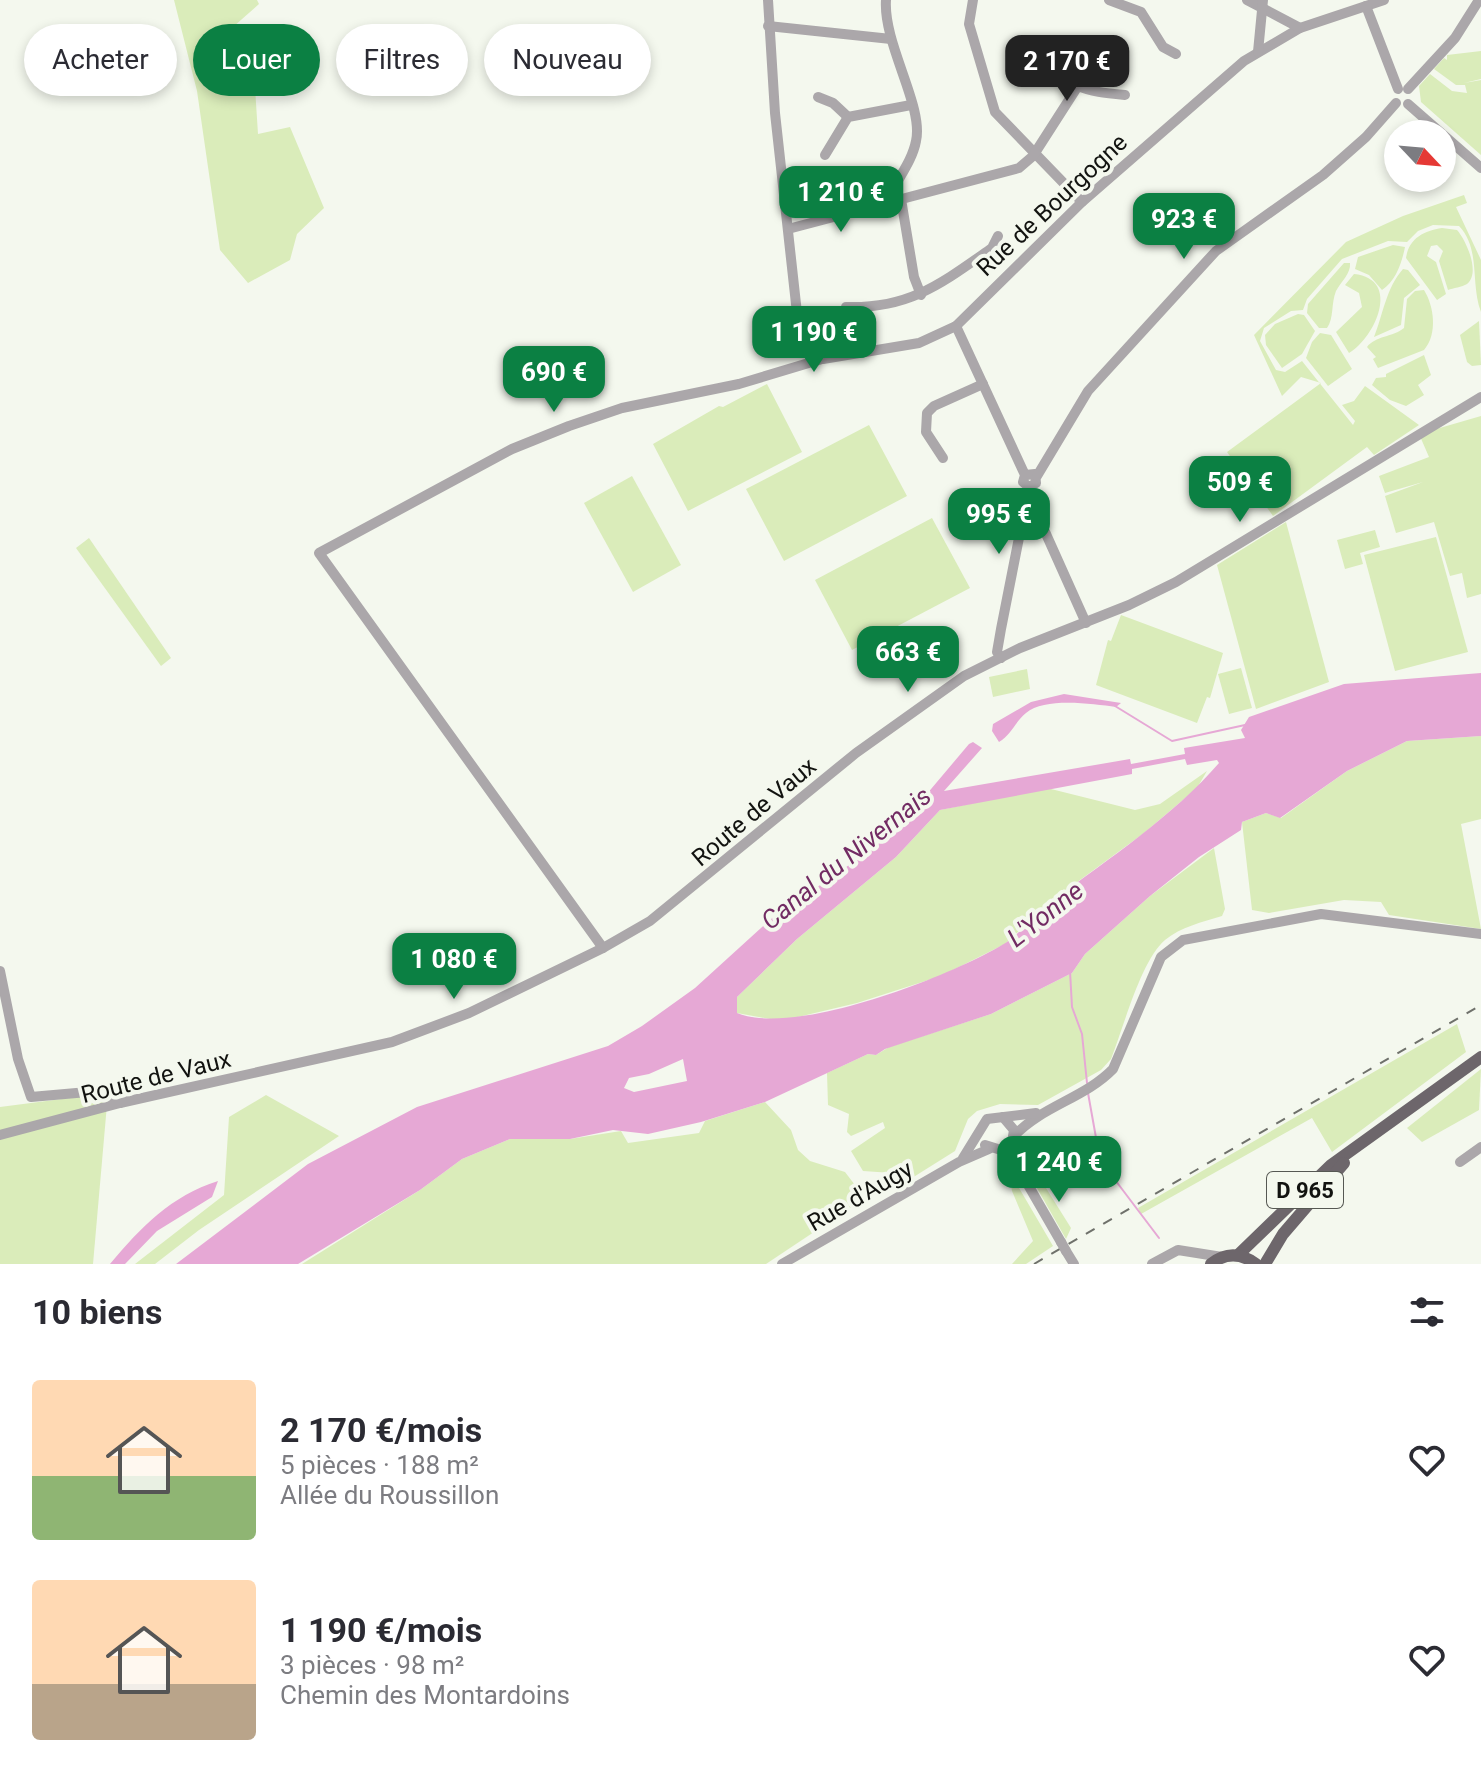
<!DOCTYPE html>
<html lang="fr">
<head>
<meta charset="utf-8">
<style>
  :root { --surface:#fff; --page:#f7f7f7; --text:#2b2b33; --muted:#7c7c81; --accent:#0b8043 }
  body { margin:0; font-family:Roboto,sans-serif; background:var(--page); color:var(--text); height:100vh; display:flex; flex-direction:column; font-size:30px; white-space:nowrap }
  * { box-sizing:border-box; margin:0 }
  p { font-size:26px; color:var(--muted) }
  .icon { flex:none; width:44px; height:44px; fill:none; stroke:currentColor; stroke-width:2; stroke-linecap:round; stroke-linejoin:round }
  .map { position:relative; height:1264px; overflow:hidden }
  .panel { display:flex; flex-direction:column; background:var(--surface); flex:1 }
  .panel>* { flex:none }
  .guide { position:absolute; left:24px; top:24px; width:800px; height:72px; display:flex; gap:16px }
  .needle { width:52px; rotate:116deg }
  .tools { position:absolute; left:1384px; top:120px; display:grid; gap:16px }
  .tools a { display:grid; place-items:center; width:72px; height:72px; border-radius:50%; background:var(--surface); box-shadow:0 4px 12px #0003; font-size:40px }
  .price { position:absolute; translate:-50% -68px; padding:0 18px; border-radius:16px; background:var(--accent); color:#fff; font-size:26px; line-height:52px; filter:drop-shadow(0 2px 4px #0008) }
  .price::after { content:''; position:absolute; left:50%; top:48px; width:24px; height:18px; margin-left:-12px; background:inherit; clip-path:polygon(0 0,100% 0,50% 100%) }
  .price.active { background:#222; color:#fff }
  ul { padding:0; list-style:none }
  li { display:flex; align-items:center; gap:24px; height:200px; padding:0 32px }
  li span { display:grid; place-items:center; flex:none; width:224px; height:160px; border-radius:8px; color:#555 }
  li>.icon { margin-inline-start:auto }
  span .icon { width:96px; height:96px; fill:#fffc; stroke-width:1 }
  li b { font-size:34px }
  h2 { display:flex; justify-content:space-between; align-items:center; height:96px; padding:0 32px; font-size:34px }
  .pill { padding:0 28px; border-radius:36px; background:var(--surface); box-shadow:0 4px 12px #0003; font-size:28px; line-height:72px }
  .pill.active { background:var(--accent); color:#fff }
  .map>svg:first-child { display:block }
  .green { fill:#daecba }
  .water { fill:#e6a8d5; fill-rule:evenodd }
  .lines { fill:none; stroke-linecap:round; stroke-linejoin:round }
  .stream { stroke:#e6a8d5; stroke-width:2 }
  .minor { stroke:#aba7aa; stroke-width:10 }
  .major { stroke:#6d666b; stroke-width:12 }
  .rail { stroke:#6f716b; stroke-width:2; stroke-dasharray:10 10; stroke-linecap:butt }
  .minor-bridge { stroke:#aba7aa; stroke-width:10 }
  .labels { text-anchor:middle; stroke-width:8; stroke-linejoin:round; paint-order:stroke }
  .shield { fill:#f4f8ee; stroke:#565853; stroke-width:2 }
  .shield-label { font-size:22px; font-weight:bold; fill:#121310 }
  .street-label { font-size:24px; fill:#121310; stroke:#f4f8ee }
  .water-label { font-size:26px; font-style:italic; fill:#722b63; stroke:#f4f8ee }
</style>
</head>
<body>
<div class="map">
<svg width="1481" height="1264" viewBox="0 0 1481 1264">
  <rect width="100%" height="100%" fill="#f4f8ee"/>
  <!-- green -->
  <g class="green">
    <path d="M174,0H257L259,4L233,27V45L254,72L258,134L290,127L324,208L297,234L290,260L248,283L220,250L197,91Z"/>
    <path d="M1481,51V79L1464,83L1481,80V155L1421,102L1419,86L1430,74L1452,91L1467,93L1465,85H1456L1434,69L1444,58L1447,60V55Z"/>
    <path d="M1464,195L1467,203L1456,207L1481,260V312C1470,283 1481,249 1459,226L1433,225L1418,231L1407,242L1388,241L1342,259L1307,299L1303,310L1291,311L1264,328L1260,341L1276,370L1285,372L1302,361L1353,425L1355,421L1342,405L1354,401L1365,386L1419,425L1374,455L1367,447L1273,516L1227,452L1321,383L1301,377L1282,396L1254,335L1346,242L1403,216Z"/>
    <path d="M1442,228L1457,230C1466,240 1481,273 1467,284C1462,287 1453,288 1448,290L1439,261L1443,251L1437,245L1431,246L1427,256L1436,262L1446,294L1437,300L1406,258C1409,238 1424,231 1442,228Z"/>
    <path d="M1393,245L1405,247C1402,262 1396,281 1382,290L1369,275L1355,269L1358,257Z"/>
    <path d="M1344,263H1350C1351,274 1341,281 1336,291C1331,303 1334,319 1327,328H1319L1307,313L1308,304Z"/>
    <path d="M1403,269L1408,270L1420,285L1404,298L1401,325L1374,337C1383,315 1386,288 1403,269Z"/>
    <path d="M1354,274C1402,279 1375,338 1349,353L1336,332L1362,307L1359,293L1345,285Z"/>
    <path d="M1424,290C1434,306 1438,334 1424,350L1378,368L1373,359L1376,357L1367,347C1375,336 1393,337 1404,328L1407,299L1415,291Z"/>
    <path d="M1298,314L1304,315L1315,331L1302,354L1282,368L1266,345L1265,335L1275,324Z"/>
    <path d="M1479,321L1481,365L1472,366L1467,362L1460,335Z"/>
    <path d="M1320,333L1331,335L1352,369L1328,386L1306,358L1312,342Z"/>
    <path d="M1424,355L1431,375L1418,385L1424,395L1406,406L1390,400L1372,385L1376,378L1386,377V374Z"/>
    <path d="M767,384L802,452L688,511L653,444L719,406L723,407Z"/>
    <path d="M1481,416V594L1467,598L1462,573L1450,576L1434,522L1396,533L1385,496L1423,482L1385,493L1379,476L1429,457L1419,434Z"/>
    <path d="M869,425L907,496L784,561L746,489Z"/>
    <path d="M632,476L681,565L633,592L584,503Z"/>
    <path d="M932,518L970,588L852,650L815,580Z"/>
    <path d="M1286,522L1329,682L1256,709L1217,565Z"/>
    <path d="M1375,530L1380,547L1360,553L1363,564L1345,569L1337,540Z"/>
    <path d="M1436,537L1468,652L1395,671L1364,555Z"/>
    <path d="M89,538L171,658L161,666L76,548Z"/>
    <path d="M1121,615L1223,653L1210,698L1207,697L1197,723L1096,685L1108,640L1111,641Z"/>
    <path d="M1241,668L1252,708L1229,714L1218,674Z"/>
    <path d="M1027,669L1030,689L993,697L989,677Z"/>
    <path d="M1481,736V819L1461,824L1481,929L1389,915L1381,902L1344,900L1269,913L1252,910L1242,822L1266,813L1281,818L1347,771L1407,741Z"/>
    <path d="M1207,771L1197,788L1144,833L1050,902L1005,944L941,976L857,1003L781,1021L737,1013V997L797,939L896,857L940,810L1047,788L1135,810L1160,804Z"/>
    <path d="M1214,848L1225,909L1222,916C1202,922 1181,927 1165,940C1141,960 1123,1029 1111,1059L1101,1070L1038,1105L1000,1104L977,1111L968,1119L955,1151L904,1183L892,1173L863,1171L851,1151L885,1128L883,1122L851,1136L847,1132L849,1114L828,1105L827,1073L868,1054L876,1055L889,1047L991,1014L1072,973L1085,954L1150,896Z"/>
    <path d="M1457,1024L1466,1052L1332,1152L1312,1118L1141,1214L1138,1208Z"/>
    <path d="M1481,1069L1479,1110L1422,1142L1407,1128Z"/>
    <path d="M108,1093L93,1264H0V1107Z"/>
    <path d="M266,1095L339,1136L199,1230L155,1264H135L224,1195L229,1117Z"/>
    <path d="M765,1102L791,1130L798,1150L810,1161L845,1172L865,1198L766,1264H302L420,1190L462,1159L510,1139H570L621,1131L628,1143L699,1133L705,1121Z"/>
    <path d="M1021,1160L1046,1188L1071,1228L1066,1239Z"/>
    <path d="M1008,1169L1053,1246L1026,1264H1012L1033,1241L1012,1191Z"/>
  </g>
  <!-- water -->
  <g class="water">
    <path d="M1481,673V736L1407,741L1347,771L1280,818L1266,813L1242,822L1241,830L1199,857L1150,896L1085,954L1072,973L991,1014L885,1049L876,1055L868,1054L765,1102L701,1122L648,1134L613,1130L570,1139H510L462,1159L420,1190L298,1264H176L308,1164L417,1107L608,1046L642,1026L695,988L771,919L875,847L926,795L969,744L973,742L982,748L944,791L1130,759L1131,764L1185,754L1184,748L1245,738L1241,730L1249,717L1344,684ZM1185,759L1187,765L1217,760L1219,763C1173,816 1110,858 1052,901C1034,914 1021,934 1002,945C948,977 795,1037 737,1013V997L797,939L896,857L940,810L1132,774V769ZM683,1059L687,1081L634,1092L624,1088L629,1078L649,1074Z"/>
    <path d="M1064,694L1121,703L1116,707C1092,704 1045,697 1026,713C1015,722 1011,735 999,742L992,731L993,724L1031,702Z"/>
    <path d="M218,1181L212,1197L157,1231L125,1264H110C141,1227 171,1196 218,1181Z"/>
  </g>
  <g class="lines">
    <!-- stream -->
    <g class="stream">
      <path d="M1115,706L1172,741L1245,725"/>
      <path d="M1070,971L1072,1007L1082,1034L1087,1083"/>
      <path d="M1088,1093L1100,1160L1159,1238"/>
    </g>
    <!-- minor -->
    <g class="minor">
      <path d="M768,0L775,113L797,313L805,346L823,359L919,343L956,326L1082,202L1244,61L1300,28L1384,0"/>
      <path d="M886,0C883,44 924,106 916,141C912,163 894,183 886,204"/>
      <path d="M973,0L969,24L995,112L1082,202"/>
      <path d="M1109,0L1141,12L1163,47L1176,54"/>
      <path d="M1247,0L1300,28"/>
      <path d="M1366,6L1398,89"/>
      <path d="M768,26L891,39"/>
      <path d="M1258,52L1263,0"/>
      <path d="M1043,53C1066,89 1085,91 1125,95"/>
      <path d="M1408,89L1455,38L1479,0"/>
      <path d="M818,97L833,103L848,117"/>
      <path d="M1408,104L1481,168"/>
      <path d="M825,155L848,117L911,105"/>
      <path d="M901,199L914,277L921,295"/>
      <path d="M788,229L1019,168L1033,156L1076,89"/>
      <path d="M846,307C910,309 942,283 992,248L998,236"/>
      <path d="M956,326L1025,475L1023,482L1029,487L1036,483L1035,474L1025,475"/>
      <path d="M943,458L926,432L927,413L934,406L983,384"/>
      <path d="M1037,476L1088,391L1216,251L1323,175L1366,137L1396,103"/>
      <path d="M1029,496L1086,623"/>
      <path d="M1001,658L997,652L1001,629L1029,487"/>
      <path d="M603,948L319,553L512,449L569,426L622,408L739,384L822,359"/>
      <path d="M0,971L18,1059L31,1097L99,1091L120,1103"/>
      <path d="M0,1135L120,1103L392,1042L469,1013L603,948L650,921L856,753L964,676L1020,648L1129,605L1176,582L1481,397"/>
      <path d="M1014,1136C1042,1106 1085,1098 1113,1069L1161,957L1183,940L1321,914L1481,934"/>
      <path d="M1012,1142L1016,1164L1061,1242"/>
      <path d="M985,1145L1001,1150L1012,1142L1014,1130L1003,1117"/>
      <path d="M963,1158L987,1119L1036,1113"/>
      <path d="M1460,1162L1481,1147"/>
      <path d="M1066,1251L1074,1264"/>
      <path d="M782,1264L959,1162L989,1149"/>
      <path d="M1152,1264L1178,1250L1222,1257"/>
    </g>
    <!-- major -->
    <g class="major">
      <path d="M1238,1255L1331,1165L1481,1057"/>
      <path d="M1211,1264C1226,1252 1241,1253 1256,1264"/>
      <path d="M1265,1264L1283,1234L1344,1163"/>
    </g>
    <!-- rail -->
    <path class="rail" d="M1034,1264L1481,1005"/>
    <!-- minor-bridge -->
    <path class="minor-bridge" d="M1061,1242L1066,1251"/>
  </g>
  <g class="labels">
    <!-- shield labels -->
    <rect class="shield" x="1267" y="1172" width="76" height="36" rx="6"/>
    <g class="shield-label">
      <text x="1305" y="1198">D 965</text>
    </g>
    <!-- street labels -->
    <g class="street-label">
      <text transform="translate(1052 205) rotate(-43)" y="8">Rue de Bourgogne</text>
      <text transform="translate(754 812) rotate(-40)" y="8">Route de Vaux</text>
      <text transform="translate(156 1077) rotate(-14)" y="8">Route de Vaux</text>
      <text transform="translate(860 1196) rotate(-30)" y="8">Rue d'Augy</text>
    </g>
    <!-- water labels -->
    <g class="water-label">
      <text transform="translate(846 858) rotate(-39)" y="9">Canal du Nivernais</text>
      <text transform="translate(1045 914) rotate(-38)" y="9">L'Yonne</text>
    </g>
  </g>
</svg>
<div class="tools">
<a><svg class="needle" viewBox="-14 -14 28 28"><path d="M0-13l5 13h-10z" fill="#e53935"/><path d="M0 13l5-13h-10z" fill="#7c7c81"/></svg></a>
</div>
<b class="price active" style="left:1067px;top:103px">2 170 €</b>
<b class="price" style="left:841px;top:234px">1 210 €</b>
<b class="price" style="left:1184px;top:261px">923 €</b>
<b class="price" style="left:814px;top:374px">1 190 €</b>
<b class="price" style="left:554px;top:414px">690 €</b>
<b class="price" style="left:1240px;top:524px">509 €</b>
<b class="price" style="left:999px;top:556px">995 €</b>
<b class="price" style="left:908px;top:694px">663 €</b>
<b class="price" style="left:454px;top:1001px">1 080 €</b>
<b class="price" style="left:1059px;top:1204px">1 240 €</b>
<div class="guide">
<a class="pill">Acheter</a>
<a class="pill active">Louer</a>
<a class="pill">Filtres</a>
<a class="pill">Nouveau</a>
</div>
</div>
<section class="panel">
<h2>10 biens<svg class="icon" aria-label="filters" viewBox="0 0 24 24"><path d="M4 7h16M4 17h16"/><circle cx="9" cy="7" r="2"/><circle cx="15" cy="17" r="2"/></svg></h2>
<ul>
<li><span style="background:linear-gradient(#ffd9b3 60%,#8fb573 0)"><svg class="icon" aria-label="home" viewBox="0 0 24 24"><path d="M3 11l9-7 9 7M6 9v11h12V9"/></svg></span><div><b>2 170 €/mois</b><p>5 pièces · 188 m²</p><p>Allée du Roussillon</p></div><svg class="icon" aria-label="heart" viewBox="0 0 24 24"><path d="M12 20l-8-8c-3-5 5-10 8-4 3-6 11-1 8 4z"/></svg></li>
<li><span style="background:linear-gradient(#ffd9b3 65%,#b9a48a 0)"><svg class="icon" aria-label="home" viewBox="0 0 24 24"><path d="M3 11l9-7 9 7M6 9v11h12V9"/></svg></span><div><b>1 190 €/mois</b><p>3 pièces · 98 m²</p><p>Chemin des Montardoins</p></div><svg class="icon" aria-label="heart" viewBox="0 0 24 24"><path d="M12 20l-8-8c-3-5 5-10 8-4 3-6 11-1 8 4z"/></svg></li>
</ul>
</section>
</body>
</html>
